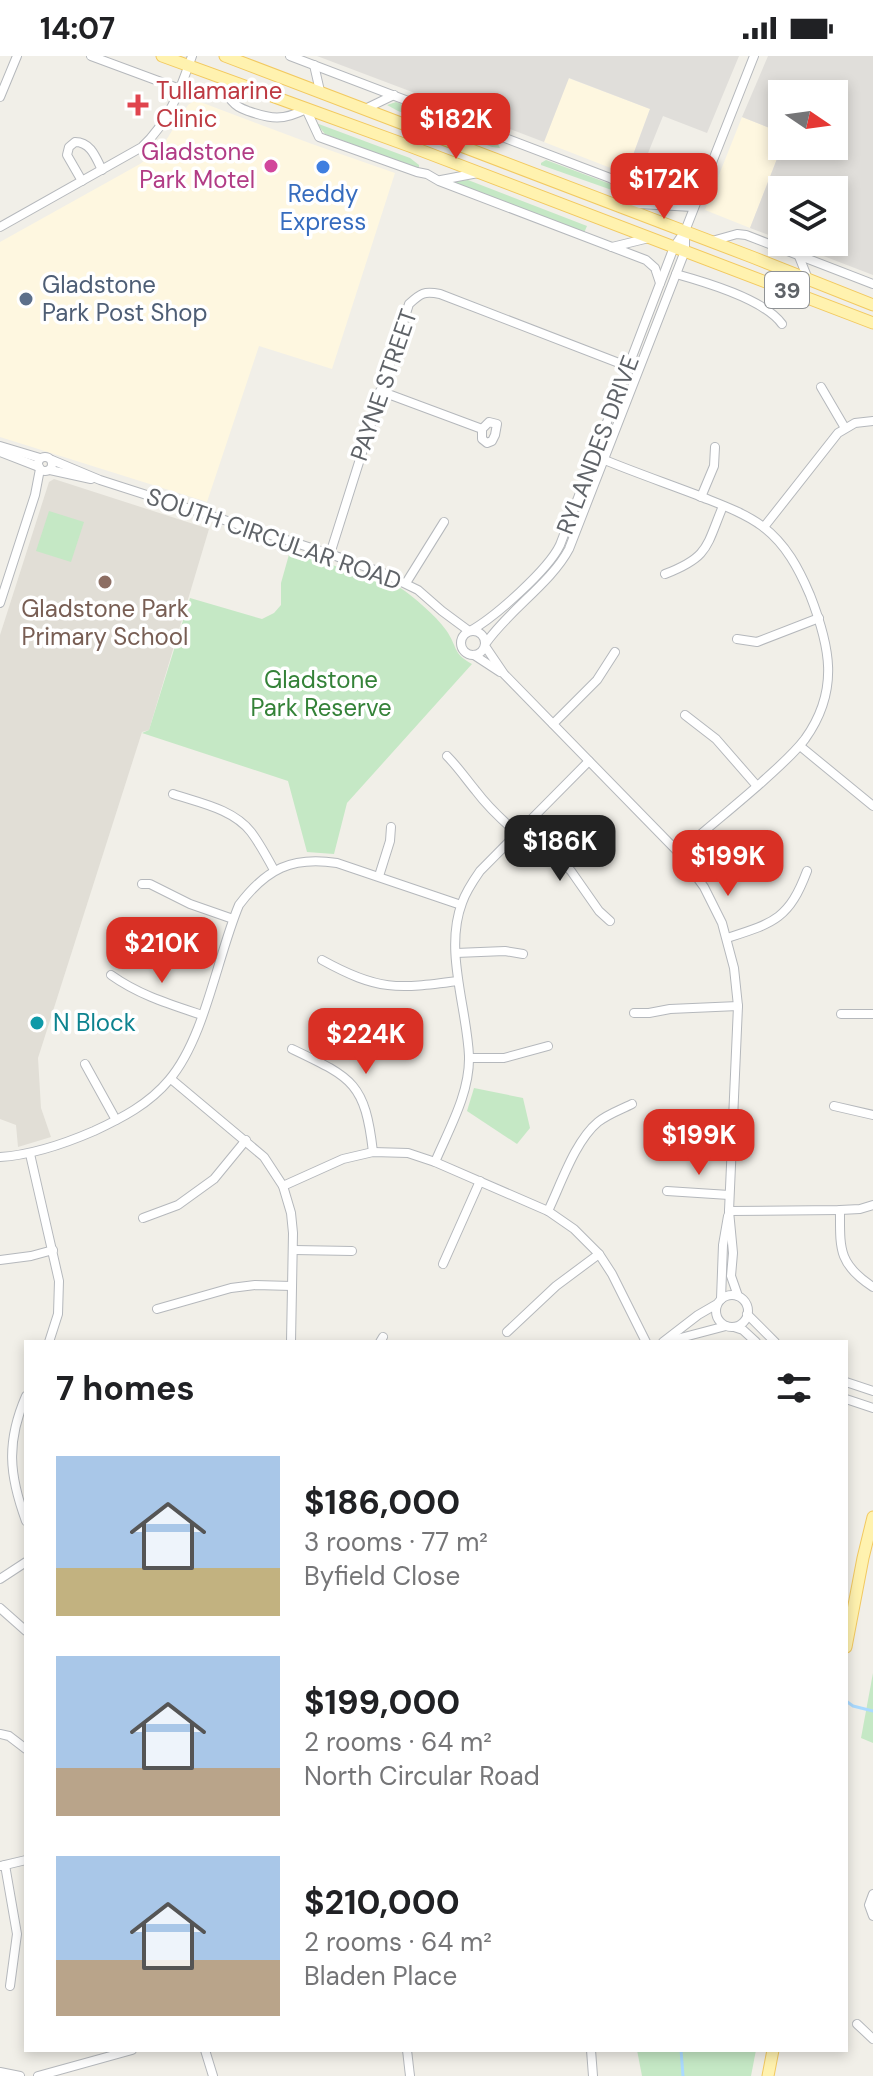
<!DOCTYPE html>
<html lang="en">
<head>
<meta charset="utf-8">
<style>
  :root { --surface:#fff; --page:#f2f2f2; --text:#202124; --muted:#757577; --accent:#d93025 }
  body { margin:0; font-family:"DM Sans",sans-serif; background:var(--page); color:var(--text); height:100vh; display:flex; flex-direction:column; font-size:30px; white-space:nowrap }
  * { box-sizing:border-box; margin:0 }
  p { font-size:26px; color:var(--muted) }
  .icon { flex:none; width:44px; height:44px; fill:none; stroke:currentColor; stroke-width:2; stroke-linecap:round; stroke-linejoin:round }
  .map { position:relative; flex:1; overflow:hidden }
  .drawer { position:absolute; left:24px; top:1284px; width:824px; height:712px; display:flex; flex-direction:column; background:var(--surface); border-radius:0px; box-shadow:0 4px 12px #0003 }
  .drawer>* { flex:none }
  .needle { width:52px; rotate:103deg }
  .buttons { position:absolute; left:768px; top:24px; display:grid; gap:16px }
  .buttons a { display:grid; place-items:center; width:80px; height:80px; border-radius:0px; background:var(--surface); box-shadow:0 4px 12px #0003; font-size:40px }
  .price { position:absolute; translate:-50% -68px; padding:0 18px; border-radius:16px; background:var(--accent); color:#fff; font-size:26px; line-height:52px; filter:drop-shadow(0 2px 4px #0008) }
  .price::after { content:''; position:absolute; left:50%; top:48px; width:24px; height:18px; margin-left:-12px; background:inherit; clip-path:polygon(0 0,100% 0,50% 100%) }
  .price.current { background:#222; color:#fff }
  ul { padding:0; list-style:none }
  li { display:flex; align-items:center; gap:24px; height:200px; padding:0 32px }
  li span { display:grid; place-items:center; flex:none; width:224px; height:160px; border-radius:0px; color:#555 }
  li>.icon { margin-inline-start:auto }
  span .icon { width:96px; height:96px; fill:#fffc; stroke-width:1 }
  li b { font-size:34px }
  h2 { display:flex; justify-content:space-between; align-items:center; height:96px; padding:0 32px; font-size:34px }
  .status { display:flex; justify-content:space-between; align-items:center; height:56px; padding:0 40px; background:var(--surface); direction:ltr }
  .status svg { height:22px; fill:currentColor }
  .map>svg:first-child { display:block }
  .commercial { fill:#fef7e0 }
  .industrial { fill:#e0deda }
  .education { fill:#e1ded6 }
  .green { fill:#c5e8c5 }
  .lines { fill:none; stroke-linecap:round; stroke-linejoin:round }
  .stream { stroke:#aadaff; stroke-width:3 }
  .minor-casing { stroke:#b5b8bc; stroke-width:10 }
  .major-casing { stroke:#f2c960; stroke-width:13 }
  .minor { stroke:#fff; stroke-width:8 }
  .major { stroke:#fff2af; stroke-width:11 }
  .health-dot { fill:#e0444e; stroke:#fff; stroke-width:3 }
  .hotel-dot { fill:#d1479c; stroke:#fff; stroke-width:3 }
  .shop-dot { fill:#3f7fe0; stroke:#fff; stroke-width:3 }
  .service-dot { fill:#5c6f8a; stroke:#fff; stroke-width:3 }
  .education-dot { fill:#8d6e63; stroke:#fff; stroke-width:3 }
  .culture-dot { fill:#0f9aa8; stroke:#fff; stroke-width:3 }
  .labels { text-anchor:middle; stroke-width:7; stroke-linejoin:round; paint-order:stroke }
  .shield { fill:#fff; stroke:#8f9295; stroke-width:2 }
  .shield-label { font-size:22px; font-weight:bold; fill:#5f6368 }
  .health-label { font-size:24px; fill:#be3a42; stroke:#fff; text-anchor:start }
  .hotel-label { font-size:24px; fill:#b23c85; stroke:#fff; text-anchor:end }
  .shop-label { font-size:24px; fill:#366cbe; stroke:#fff }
  .service-label { font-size:24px; fill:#4e5e75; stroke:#fff; text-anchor:start }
  .street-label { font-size:24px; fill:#5f6368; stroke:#fff }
  .education-label { font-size:24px; fill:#785e54; stroke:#fff }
  .park-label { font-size:24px; fill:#348238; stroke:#fff }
  .culture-label { font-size:24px; fill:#0d838f; stroke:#fff; text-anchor:start }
</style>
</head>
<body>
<div class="status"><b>14:07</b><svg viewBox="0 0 49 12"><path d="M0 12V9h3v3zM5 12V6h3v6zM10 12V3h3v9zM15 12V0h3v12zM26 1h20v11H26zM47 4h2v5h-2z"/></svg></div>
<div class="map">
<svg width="873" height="2020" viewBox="0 0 873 2020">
  <rect width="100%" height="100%" fill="#f1efe8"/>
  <!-- commercial -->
  <g class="commercial">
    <path d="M568,22L650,53L626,118L544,86Z"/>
    <path d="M195,44L312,88L395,117L332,313L259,290L207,446L0,381V186L140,108L153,98L165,86L188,49Z"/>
    <path d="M742,61L782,77V90L750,172L705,154Z"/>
  </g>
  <!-- industrial -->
  <g class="industrial">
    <path d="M317,0H739L707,77L663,60L638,122L626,118L650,53L569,22L544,86Z"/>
    <path d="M768,0H873V219L787,186H834V134H782V184L750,172L782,90H834V38H782V77L742,61Z"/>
  </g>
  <!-- education -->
  <path class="education" d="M54,423L209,473L149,674L142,676L38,1002L41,1052L51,1081L18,1091L16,1069L0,1063V579L49,426Z"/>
  <!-- green -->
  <g class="green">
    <path d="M396,46L496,84L500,92L492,91L398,55L387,49Z"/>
    <path d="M316,67L410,102L419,109V113L325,78Z"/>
    <path d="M546,104L613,129L623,138L541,109V107Z"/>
    <path d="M468,124L587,170L584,177L452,126Z"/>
    <path d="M49,455L84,466L71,506L36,495Z"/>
    <path d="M290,495L399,531C414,541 435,559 446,574C458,591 452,597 472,608L347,747L334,798L307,796L288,725L142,677L149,674L190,542L262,563L274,557L281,549V527Z"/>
    <path d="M474,1032L523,1042L530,1072L517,1088L467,1055Z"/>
    <path d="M873,1617V1687L861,1682Z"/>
    <path d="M637,1994H756L751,2020H642Z"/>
  </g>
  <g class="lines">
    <!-- stream -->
    <g class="stream">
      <path d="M846,1645L853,1650L873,1655"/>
      <path d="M681,1994L683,2020"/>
    </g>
    <!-- minor casing -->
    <g class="minor-casing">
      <g id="minor">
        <path d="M91,0L180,33L195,36L229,34L233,28"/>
        <path d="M290,0L610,122C627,131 626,134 629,153L639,148L693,151"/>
        <path d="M314,9L320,35"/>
        <path d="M235,26L231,44C236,50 240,52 248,55C271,63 283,65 306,53L319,81L417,116L427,118L439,125L646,204L655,212L660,227"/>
        <path d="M0,41L17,0"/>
        <path d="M365,53L394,39"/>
        <path d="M441,124L478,117"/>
        <path d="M82,125L67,99L69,91L75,86C91,86 96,102 102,114"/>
        <path d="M0,171L142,91C169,66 180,34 192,0"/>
        <path d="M712,185L737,178L746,179L873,228"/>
        <path d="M612,191L649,182"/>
        <path d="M798,198L808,223"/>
        <path d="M676,218C705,226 764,243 782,268"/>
        <path d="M821,331L845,372"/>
        <path d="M380,335L482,373"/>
        <path d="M489,366L497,368L495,379L492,385L487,387L482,383V373Z"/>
        <path d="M0,390L40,402"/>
        <path d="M0,396L39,411"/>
        <path d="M595,400C628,414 663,426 697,439C719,448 743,456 762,470C786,488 799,513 810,539C830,590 840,634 805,683C793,699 777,712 762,726C735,750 706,773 679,797"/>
        <circle cx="45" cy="408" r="7"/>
        <path d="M52,404L100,424L330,498L383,517L418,534L442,555L469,575"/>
        <path d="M50,414L91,423"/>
        <path d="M701,441L714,410L715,391"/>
        <path d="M764,471L838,377L855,367L873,365"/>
        <path d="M330,498L409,248C421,237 424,235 440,238L637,314"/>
        <path d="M665,518C709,501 706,491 723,450"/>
        <path d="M406,527L444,466"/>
        <path d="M0,547L35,439L40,413"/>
        <circle cx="473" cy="587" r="12"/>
        <path d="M470,575C495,561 548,514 560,489L674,191L685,175L754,0"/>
        <path d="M737,583L757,586L819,562"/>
        <path d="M486,587C509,554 551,527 569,493L685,195V176"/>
        <path d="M485,590L504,618L679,797L704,831L722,867L734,912L738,950L729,1155L733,1197L731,1220L738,1240"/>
        <path d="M474,599L500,616"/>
        <path d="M685,659L716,683L757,730"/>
        <path d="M553,668L597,624L615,596"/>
        <path d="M800,690L873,750"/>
        <path d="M447,700C458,711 466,723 476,735C488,751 502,764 517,777"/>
        <path d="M173,738C200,747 233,753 251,776C260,788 267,801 274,814"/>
        <path d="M526,769L571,815L599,855L610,865"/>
        <path d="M379,820L390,785L391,771"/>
        <path d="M142,828H150L190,848L233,863"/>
        <path d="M727,882C774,867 789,863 807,815"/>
        <path d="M456,897L505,895L523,898"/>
        <path d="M322,904C378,935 397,933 458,925"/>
        <path d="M111,919C139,939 169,948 202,959"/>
        <path d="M634,957H649L670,953L738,950"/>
        <path d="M841,958H873"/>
        <path d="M292,993C353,1022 365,1027 373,1096"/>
        <path d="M469,1002H504L548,990"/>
        <path d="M85,1008L116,1064"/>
        <path d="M171,1023L264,1101L283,1130L291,1157L293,1177L291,1286"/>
        <path d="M834,1050L873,1059"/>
        <path d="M30,1098L59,1225L58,1258L49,1286"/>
        <path d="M0,1101C33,1099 64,1088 94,1075C122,1062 149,1048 169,1024C205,982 217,901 239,849C266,813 292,800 337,807L461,849"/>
        <path d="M435,1106C449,1073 470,1037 469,1000C467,952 444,894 462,847C466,835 473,825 480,815L589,705"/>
        <path d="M283,1130L343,1103L373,1096L408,1097L435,1106L548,1155L574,1173L599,1198L612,1218L646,1286"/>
        <path d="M667,1135L729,1139"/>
        <path d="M840,1154C840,1193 838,1208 873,1231"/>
        <path d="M548,1155C561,1128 575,1085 598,1066C608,1058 620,1054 632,1048"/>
        <path d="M729,1155L840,1154L860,1153L873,1149"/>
        <path d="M143,1162L178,1149L214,1123L246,1084"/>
        <path d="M294,1194L352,1195"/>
        <path d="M0,1204L31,1200L53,1194"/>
        <path d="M443,1208L480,1125"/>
        <circle cx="732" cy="1255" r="16"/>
        <path d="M721,1243L723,1189L728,1160"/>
        <path d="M157,1253L231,1232L255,1229L292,1230"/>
        <path d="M747,1258L775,1286"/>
        <path d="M734,1271L743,1274L756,1286"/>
        <path d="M507,1276L556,1230L599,1198"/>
        <path d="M669,1285L726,1270"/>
        <path d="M380,1286L383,1281"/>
        <path d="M663,1286L698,1259L717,1248"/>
        <path d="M846,1326L873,1335"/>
        <path d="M26,1340C6,1386 9,1419 26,1465"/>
        <path d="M846,1343L873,1352"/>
        <path d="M0,1523L26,1506"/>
        <path d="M0,1552L26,1575"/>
        <path d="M0,1678L9,1680L26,1693"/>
        <path d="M5,1809L17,1878L10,1930"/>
        <path d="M1,1810L26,1804"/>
        <path d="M873,1838L869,1849L873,1860"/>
        <path d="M857,1968L873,1983"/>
        <path d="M205,1994L213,2020"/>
        <path d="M407,1994L410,2020"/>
        <path d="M591,1994L593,2020"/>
        <path d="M0,2016L20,2020"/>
        <path d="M38,2020L132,1994"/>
      </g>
    </g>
    <!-- major casing -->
    <g class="major-casing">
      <g id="major">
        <path d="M162,0L412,91L873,267"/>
        <path d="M225,0L752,201L873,249"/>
        <path d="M846,1591L863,1502L873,1461"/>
        <path d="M768,2020L773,1994"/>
      </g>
    </g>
    <!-- minor -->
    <use href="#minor" class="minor"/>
    <!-- major -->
    <use href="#major" class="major"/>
  </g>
  <!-- markers -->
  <path class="health-dot" d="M134 37h8v8h8v8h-8v8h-8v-8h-8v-8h8z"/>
  <circle class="hotel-dot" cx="271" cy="110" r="8"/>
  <circle class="shop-dot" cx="323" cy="111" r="8"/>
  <circle class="service-dot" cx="26" cy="243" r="8"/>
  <circle class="education-dot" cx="105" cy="526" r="8"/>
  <circle class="culture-dot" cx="37" cy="967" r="8"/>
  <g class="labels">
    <!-- shield labels -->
    <rect class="shield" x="765" y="216" width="44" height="36" rx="6"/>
    <g class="shield-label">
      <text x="787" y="242">39</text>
    </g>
    <!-- health labels -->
    <g class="health-label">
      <text x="156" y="43">Tullamarine<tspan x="156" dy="28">Clinic</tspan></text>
    </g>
    <!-- hotel labels -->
    <g class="hotel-label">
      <text x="255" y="104">Gladstone<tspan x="255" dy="28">Park Motel</tspan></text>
    </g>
    <!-- shop labels -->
    <g class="shop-label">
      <text x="323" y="146">Reddy<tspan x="323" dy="28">Express</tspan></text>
    </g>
    <!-- service labels -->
    <g class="service-label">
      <text x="42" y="237">Gladstone<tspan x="42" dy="28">Park Post Shop</tspan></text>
    </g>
    <!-- street labels -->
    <g class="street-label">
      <text transform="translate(384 329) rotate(-71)" y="8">PAYNE STREET</text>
      <text transform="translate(598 389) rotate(-69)" y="8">RYLANDES DRIVE</text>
      <text transform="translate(274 483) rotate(19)" y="8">SOUTH CIRCULAR ROAD</text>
    </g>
    <!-- education labels -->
    <g class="education-label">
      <text x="105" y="561">Gladstone Park<tspan x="105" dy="28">Primary School</tspan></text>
    </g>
    <!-- park labels -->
    <g class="park-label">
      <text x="321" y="632">Gladstone<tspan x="321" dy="28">Park Reserve</tspan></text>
    </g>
    <!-- culture labels -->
    <g class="culture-label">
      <text x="53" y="975">N Block</text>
    </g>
  </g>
</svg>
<div class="buttons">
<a><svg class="needle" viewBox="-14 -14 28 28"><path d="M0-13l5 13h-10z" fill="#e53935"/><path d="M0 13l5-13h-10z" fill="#757577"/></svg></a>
<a><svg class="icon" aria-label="layers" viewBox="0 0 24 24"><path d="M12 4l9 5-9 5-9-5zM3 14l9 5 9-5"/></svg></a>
</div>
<b class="price" style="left:456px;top:105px">$182K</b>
<b class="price" style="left:664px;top:165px">$172K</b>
<b class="price current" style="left:560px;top:827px">$186K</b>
<b class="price" style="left:728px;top:842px">$199K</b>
<b class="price" style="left:162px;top:929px">$210K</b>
<b class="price" style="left:366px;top:1020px">$224K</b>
<b class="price" style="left:699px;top:1121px">$199K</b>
<section class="drawer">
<h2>7 homes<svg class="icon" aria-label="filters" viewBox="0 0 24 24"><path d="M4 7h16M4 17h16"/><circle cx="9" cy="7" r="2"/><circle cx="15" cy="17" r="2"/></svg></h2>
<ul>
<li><span style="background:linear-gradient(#a9c7e8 70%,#c2b280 0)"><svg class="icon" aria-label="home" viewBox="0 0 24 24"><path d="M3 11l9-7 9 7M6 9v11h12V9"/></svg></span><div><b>$186,000</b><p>3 rooms · 77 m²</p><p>Byfield Close</p></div></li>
<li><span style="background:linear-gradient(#a9c7e8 70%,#b9a48a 0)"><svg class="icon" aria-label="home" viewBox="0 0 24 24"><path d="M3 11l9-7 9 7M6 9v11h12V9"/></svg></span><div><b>$199,000</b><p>2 rooms · 64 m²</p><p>North Circular Road</p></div></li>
<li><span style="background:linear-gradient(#a9c7e8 65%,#b9a48a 0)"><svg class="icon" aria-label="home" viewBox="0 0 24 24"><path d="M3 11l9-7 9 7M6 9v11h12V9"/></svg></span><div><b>$210,000</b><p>2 rooms · 64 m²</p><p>Bladen Place</p></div></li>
</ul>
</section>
</div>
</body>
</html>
